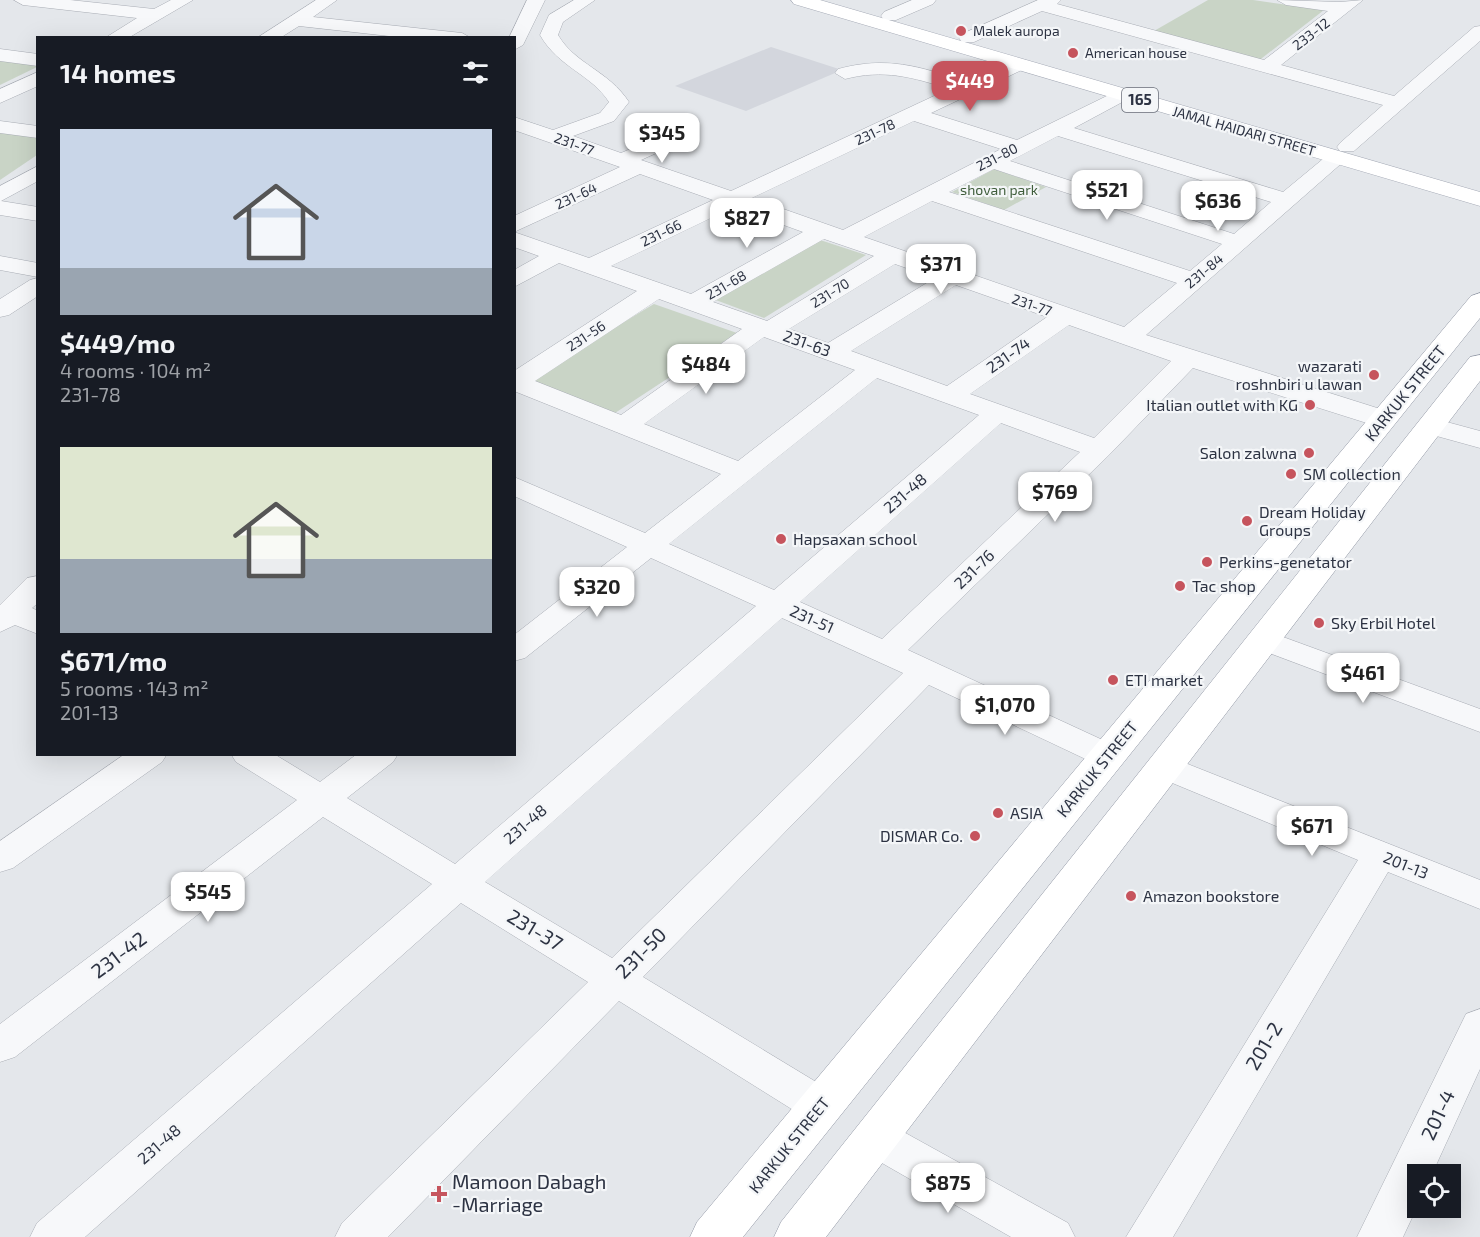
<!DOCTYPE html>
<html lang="en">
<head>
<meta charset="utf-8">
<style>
  :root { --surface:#171b24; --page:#242831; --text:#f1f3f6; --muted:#9ea1a6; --accent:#c6545d }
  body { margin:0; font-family:"Exo 2",sans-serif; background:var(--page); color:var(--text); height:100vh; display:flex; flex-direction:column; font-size:22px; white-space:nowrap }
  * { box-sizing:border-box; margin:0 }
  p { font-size:20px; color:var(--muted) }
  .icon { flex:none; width:33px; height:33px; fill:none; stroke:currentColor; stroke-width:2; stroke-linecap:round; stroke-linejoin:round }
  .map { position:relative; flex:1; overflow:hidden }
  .panel { position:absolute; left:36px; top:36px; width:480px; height:720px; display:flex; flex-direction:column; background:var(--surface); border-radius:0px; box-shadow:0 6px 24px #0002 }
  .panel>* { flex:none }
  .controls { position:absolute; left:1407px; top:1164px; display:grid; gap:12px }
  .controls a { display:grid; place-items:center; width:54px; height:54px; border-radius:0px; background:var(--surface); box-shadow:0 6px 24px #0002; font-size:30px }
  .price { position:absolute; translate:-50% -51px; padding:0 14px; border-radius:12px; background:#fff; color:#222; font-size:20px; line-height:39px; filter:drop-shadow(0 2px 3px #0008) }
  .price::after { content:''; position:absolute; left:50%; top:36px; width:18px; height:14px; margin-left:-9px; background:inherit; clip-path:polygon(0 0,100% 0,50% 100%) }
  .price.on { background:var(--accent); color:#fff }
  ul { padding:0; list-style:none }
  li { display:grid; align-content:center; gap:12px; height:318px; padding:0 24px }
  li span { display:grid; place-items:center; height:186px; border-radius:0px; color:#555 }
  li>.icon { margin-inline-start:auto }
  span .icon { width:108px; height:108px; fill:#fffc; stroke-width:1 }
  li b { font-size:26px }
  h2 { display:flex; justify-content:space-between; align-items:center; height:72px; padding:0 24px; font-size:26px }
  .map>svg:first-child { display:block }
  .built { fill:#d3d6dd }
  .green { fill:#c9d4c6 }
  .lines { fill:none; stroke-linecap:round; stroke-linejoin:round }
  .minor-casing { stroke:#a9adb5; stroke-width:1 }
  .major-casing { stroke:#a5aab6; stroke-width:1 }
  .highway-casing { stroke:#8d93a1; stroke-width:1 }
  .minor { fill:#f7f8fa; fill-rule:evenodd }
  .major { fill:#fff; fill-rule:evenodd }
  .highway { fill:#fff; fill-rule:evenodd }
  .poi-dot { fill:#c6545d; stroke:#f4f6f8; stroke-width:2 }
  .labels { text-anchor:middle; stroke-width:4.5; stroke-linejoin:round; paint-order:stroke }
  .far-poi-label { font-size:14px; fill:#2d3343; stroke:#f4f6f8; text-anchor:start }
  .far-street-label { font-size:14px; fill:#2d3343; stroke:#f4f6f8 }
  .far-park-label { font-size:14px; fill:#3f5d3b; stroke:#f4f6f8 }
  .shield { fill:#f4f6f8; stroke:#696e79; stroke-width:1.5 }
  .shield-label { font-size:15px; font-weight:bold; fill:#2d3343 }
  .street-label { font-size:16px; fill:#2d3343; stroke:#f4f6f8 }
  .poi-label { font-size:16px; fill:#2d3343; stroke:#f4f6f8; text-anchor:start }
  .near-street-label { font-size:20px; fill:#2d3343; stroke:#f4f6f8 }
  .near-poi-label { font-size:20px; fill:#2d3343; stroke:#f4f6f8; text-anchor:start }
</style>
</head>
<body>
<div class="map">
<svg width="1480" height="1237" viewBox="0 0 1480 1237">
  <rect width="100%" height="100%" fill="#e4e7eb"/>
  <!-- built -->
  <path class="built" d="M771,47L842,70L746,111L675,86Z"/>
  <!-- green -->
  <g class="green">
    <path d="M1208,0H1253L1324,10L1257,62L1154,31Z"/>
    <path d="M0,60L37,64V67L0,85Z"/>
    <path d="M0,131L38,137L37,155L0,180Z"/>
    <path d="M994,169L1046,187L1004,210L952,192Z"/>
    <path d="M817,239L866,255L764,318L713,299Z"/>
    <path d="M654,304L737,333L615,413L529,379Z"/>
  </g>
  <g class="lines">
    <!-- minor casing -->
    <g class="minor-casing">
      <g id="minor">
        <path d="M14,0H70L154,9L171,0H193L128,38H105L137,18L23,5Z"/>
        <path d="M316,0H337L313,17L462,33L471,38H407L299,26L280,38H257Z"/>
        <path d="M527,0H545L523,45L514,50V38H509Z"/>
        <path d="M574,0H595L563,22L558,35C576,65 608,70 629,102L614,121L573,136L621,153L680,128H694L697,132L694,136L641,160L731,191L949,89C913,77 883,69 845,79L835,73L838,69C886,56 920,66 965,82L1012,60H1026L1028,64L1026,68L931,113L1017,140L1121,89L1128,91L1131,95L1128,99L1074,128L1283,192L1329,154H1343L1347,158L1343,162L1146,335L1393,413L1396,419L1393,425L1383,427L1373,425L1193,368L1109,455L908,650L1120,748L1125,756L1120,764L1108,767L1096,764L929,685L643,977L836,1094L842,1106L836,1118L821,1123L806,1118L619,1001L388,1237H335L342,1223L588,982L461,903L85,1237H30L37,1223L432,884L323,817L15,1057L0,1062V1024L297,800L236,762L231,754H274L320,782L357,754H398L393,762L347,798L455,864L756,606L651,558L525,658L514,661V635L627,547L514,496V477L645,533L721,474L514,391V371L637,291L559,263L514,287V270L539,256L514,247V232L589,258L713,200L640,174L514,232V216L620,167L514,130V117L553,130L600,113L609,102C591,74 559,68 540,35L549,15ZM914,121L1001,149L843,230L752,198ZM1058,136L1271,202L1234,234L1010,161ZM994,169L1222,244L1190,271L949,192ZM932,201L1177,283L1124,327L864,237ZM734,207L803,232L691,294L611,266ZM824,239L874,256L767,321L713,302ZM895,264L935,278L828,343L789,329ZM956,285L1047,317L947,386L851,351ZM659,299L742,329L621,415L535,381ZM1069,325L1171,361L1094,438L970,394ZM764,337L855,370L738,461L644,424ZM877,378L979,415L774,590L669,544ZM1001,423L1080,452L882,639L800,602ZM782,618L903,673L612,958L485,882Z"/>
        <path d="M912,0H936L933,4L896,20H884L881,16L884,12Z"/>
        <path d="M1038,0H1061L1057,4L1264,60L1328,11L1286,5L1277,0L1340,2L1363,0L1281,65L1394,96L1474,27L1480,26V41L1354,151H1340L1337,147L1340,143L1383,105L1042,11L974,42H962L959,38L962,34Z"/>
        <path d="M0,49L38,54V66L0,61Z"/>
        <path d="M38,72V86L0,103V89Z"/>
        <path d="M0,121L38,126V138L0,133Z"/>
        <path d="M38,166V181L1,201L38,207V221L0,215V186Z"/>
        <path d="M0,256L38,263V277L0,270Z"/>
        <path d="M38,278V296L9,315L0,317V299L30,280Z"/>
        <path d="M1432,418L1480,431V448L1422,432L1418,426L1422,420Z"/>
        <path d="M38,576V603L32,608L38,611V634L15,625L0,632V605L27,578Z"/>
        <path d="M1264,630L1480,709V732L1253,647L1248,640L1253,633Z"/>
        <path d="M125,754H167L162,762L13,868L0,872V841Z"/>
        <path d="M1165,755L1480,880V909L1388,872L1173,1237H1126L1358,860L1153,775L1148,767L1153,759Z"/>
        <path d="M1480,1009V1069L1432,1174H1418V1205L1403,1237H1357L1466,1014Z"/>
        <path d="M876,1120L891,1125L1068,1223L1075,1237H1011L861,1151L854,1138L861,1125Z"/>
      </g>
    </g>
    <!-- major casing -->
    <g class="major-casing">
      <path id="major" d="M791,0H820L1480,192V206L794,4Z"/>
    </g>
    <!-- highway casing -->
    <g class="highway-casing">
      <g id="highway">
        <path d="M1480,293V318L743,1237H690L697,1222L1471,296Z"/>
        <path d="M1480,355V381L826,1237H774L781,1222L1470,357Z"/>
      </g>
    </g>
    <!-- minor -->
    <use href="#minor" class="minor"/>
    <!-- major -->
    <use href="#major" class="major"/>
    <!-- highway -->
    <use href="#highway" class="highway"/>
  </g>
  <!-- markers -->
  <g class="poi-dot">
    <circle cx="961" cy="31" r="6"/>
    <circle cx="1073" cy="53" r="6"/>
    <circle cx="1374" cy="375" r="6"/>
    <circle cx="1310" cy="405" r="6"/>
    <circle cx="1309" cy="453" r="6"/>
    <circle cx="1291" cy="474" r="6"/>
    <circle cx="1247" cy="521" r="6"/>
    <circle cx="781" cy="539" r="6"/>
    <circle cx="1207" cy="562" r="6"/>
    <circle cx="1180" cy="586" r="6"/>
    <circle cx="1319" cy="623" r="6"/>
    <circle cx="1113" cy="680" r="6"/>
    <circle cx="998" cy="813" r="6"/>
    <circle cx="975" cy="836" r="6"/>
    <circle cx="1131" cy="896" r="6"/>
    <path d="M436 1185h6v6h6v6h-6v6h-6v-6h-6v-6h6z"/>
  </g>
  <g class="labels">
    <!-- far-poi labels -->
    <g class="far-poi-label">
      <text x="973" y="36">Malek auropa</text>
      <text x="1085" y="58">American house</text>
    </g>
    <!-- far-street labels -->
    <g class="far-street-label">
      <text transform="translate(1311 34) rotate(-38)" y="5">233-12</text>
      <text transform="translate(1244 131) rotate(16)" y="5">JAMAL HAIDARI STREET</text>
      <text transform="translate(875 132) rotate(-25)" y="5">231-78</text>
      <text transform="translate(574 144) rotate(20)" y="5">231-77</text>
      <text transform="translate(997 157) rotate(-27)" y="5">231-80</text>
      <text transform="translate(576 196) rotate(-25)" y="5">231-64</text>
      <text transform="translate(661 233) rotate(-26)" y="5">231-66</text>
      <text transform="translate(1204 271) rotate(-40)" y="5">231-84</text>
      <text transform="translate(726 285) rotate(-30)" y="5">231-68</text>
      <text transform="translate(830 293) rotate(-32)" y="5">231-70</text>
      <text transform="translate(1032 305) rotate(19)" y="5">231-77</text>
      <text transform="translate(586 336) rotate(-33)" y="5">231-56</text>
    </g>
    <!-- far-park labels -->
    <g class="far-park-label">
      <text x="999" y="195">shovan park</text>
    </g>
    <!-- shield labels -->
    <rect class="shield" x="1122" y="88" width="36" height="24" rx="4.5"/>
    <g class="shield-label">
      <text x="1140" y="105">165</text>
    </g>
    <!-- street labels -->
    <g class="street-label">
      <text transform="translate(807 343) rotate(20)" y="6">231-63</text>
      <text transform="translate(1008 355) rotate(-35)" y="6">231-74</text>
      <text transform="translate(1405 393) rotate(-51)" y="6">KARKUK STREET</text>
      <text transform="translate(905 493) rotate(-41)" y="6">231-48</text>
      <text transform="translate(974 569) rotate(-44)" y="6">231-76</text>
      <text transform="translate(812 619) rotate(24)" y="6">231-51</text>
      <text transform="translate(1097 769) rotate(-51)" y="6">KARKUK STREET</text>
      <text transform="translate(525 824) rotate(-41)" y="6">231-48</text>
      <text transform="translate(1406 865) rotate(22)" y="6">201-13</text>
      <text transform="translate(159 1144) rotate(-41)" y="6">231-48</text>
      <text transform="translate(789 1145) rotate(-51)" y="6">KARKUK STREET</text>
    </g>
    <!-- poi labels -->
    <g class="poi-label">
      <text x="1362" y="372" text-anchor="end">wazarati<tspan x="1362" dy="18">roshnbiri u lawan</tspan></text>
      <text x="1298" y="411" text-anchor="end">Italian outlet with KG</text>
      <text x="1297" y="459" text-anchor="end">Salon zalwna</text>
      <text x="1303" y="480">SM collection</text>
      <text x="1259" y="518">Dream Holiday<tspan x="1259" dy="18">Groups</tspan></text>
      <text x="793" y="545">Hapsaxan school</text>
      <text x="1219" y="568">Perkins-genetator</text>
      <text x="1192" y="592">Tac shop</text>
      <text x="1331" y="629">Sky Erbil Hotel</text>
      <text x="1125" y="686">ETI market</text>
      <text x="1010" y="819">ASIA</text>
      <text x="963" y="842" text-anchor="end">DISMAR Co.</text>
      <text x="1143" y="902">Amazon bookstore</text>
    </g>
    <!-- near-street labels -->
    <g class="near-street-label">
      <text transform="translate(535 930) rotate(31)" y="7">231-37</text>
      <text transform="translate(641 953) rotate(-45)" y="7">231-50</text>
      <text transform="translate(119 955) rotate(-37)" y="7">231-42</text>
      <text transform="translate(1264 1046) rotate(-59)" y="7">201-2</text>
      <text transform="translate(1438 1115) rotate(-65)" y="7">201-4</text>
    </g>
    <!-- near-poi labels -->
    <g class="near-poi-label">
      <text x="452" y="1189">Mamoon Dabagh<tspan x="452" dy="23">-Marriage</tspan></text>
    </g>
  </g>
</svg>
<div class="controls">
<a><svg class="icon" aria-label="locate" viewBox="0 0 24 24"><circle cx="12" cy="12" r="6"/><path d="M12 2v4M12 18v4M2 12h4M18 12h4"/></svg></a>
</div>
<b class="price on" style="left:970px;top:112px">$449</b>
<b class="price" style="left:662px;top:164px">$345</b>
<b class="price" style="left:1107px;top:221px">$521</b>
<b class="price" style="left:1218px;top:232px">$636</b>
<b class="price" style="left:747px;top:249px">$827</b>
<b class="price" style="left:941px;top:295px">$371</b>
<b class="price" style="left:706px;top:395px">$484</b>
<b class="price" style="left:1055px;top:523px">$769</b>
<b class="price" style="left:597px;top:618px">$320</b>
<b class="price" style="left:1363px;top:704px">$461</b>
<b class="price" style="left:1005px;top:736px">$1,070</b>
<b class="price" style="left:1312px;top:857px">$671</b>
<b class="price" style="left:208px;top:923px">$545</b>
<b class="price" style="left:948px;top:1214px">$875</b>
<section class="panel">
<h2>14 homes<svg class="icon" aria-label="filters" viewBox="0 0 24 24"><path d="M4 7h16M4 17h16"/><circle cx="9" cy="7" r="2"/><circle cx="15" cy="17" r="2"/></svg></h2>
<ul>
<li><span style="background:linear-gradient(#c9d6e8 75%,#9aa5b1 0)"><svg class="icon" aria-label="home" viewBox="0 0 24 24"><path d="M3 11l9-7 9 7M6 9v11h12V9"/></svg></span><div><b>$449/mo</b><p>4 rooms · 104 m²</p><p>231-78</p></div></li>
<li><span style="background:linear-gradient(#dfe7d0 60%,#9aa5b1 0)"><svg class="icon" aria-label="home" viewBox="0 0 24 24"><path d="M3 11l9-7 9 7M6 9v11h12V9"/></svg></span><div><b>$671/mo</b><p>5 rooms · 143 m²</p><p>201-13</p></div></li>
</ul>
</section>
</div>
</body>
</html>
